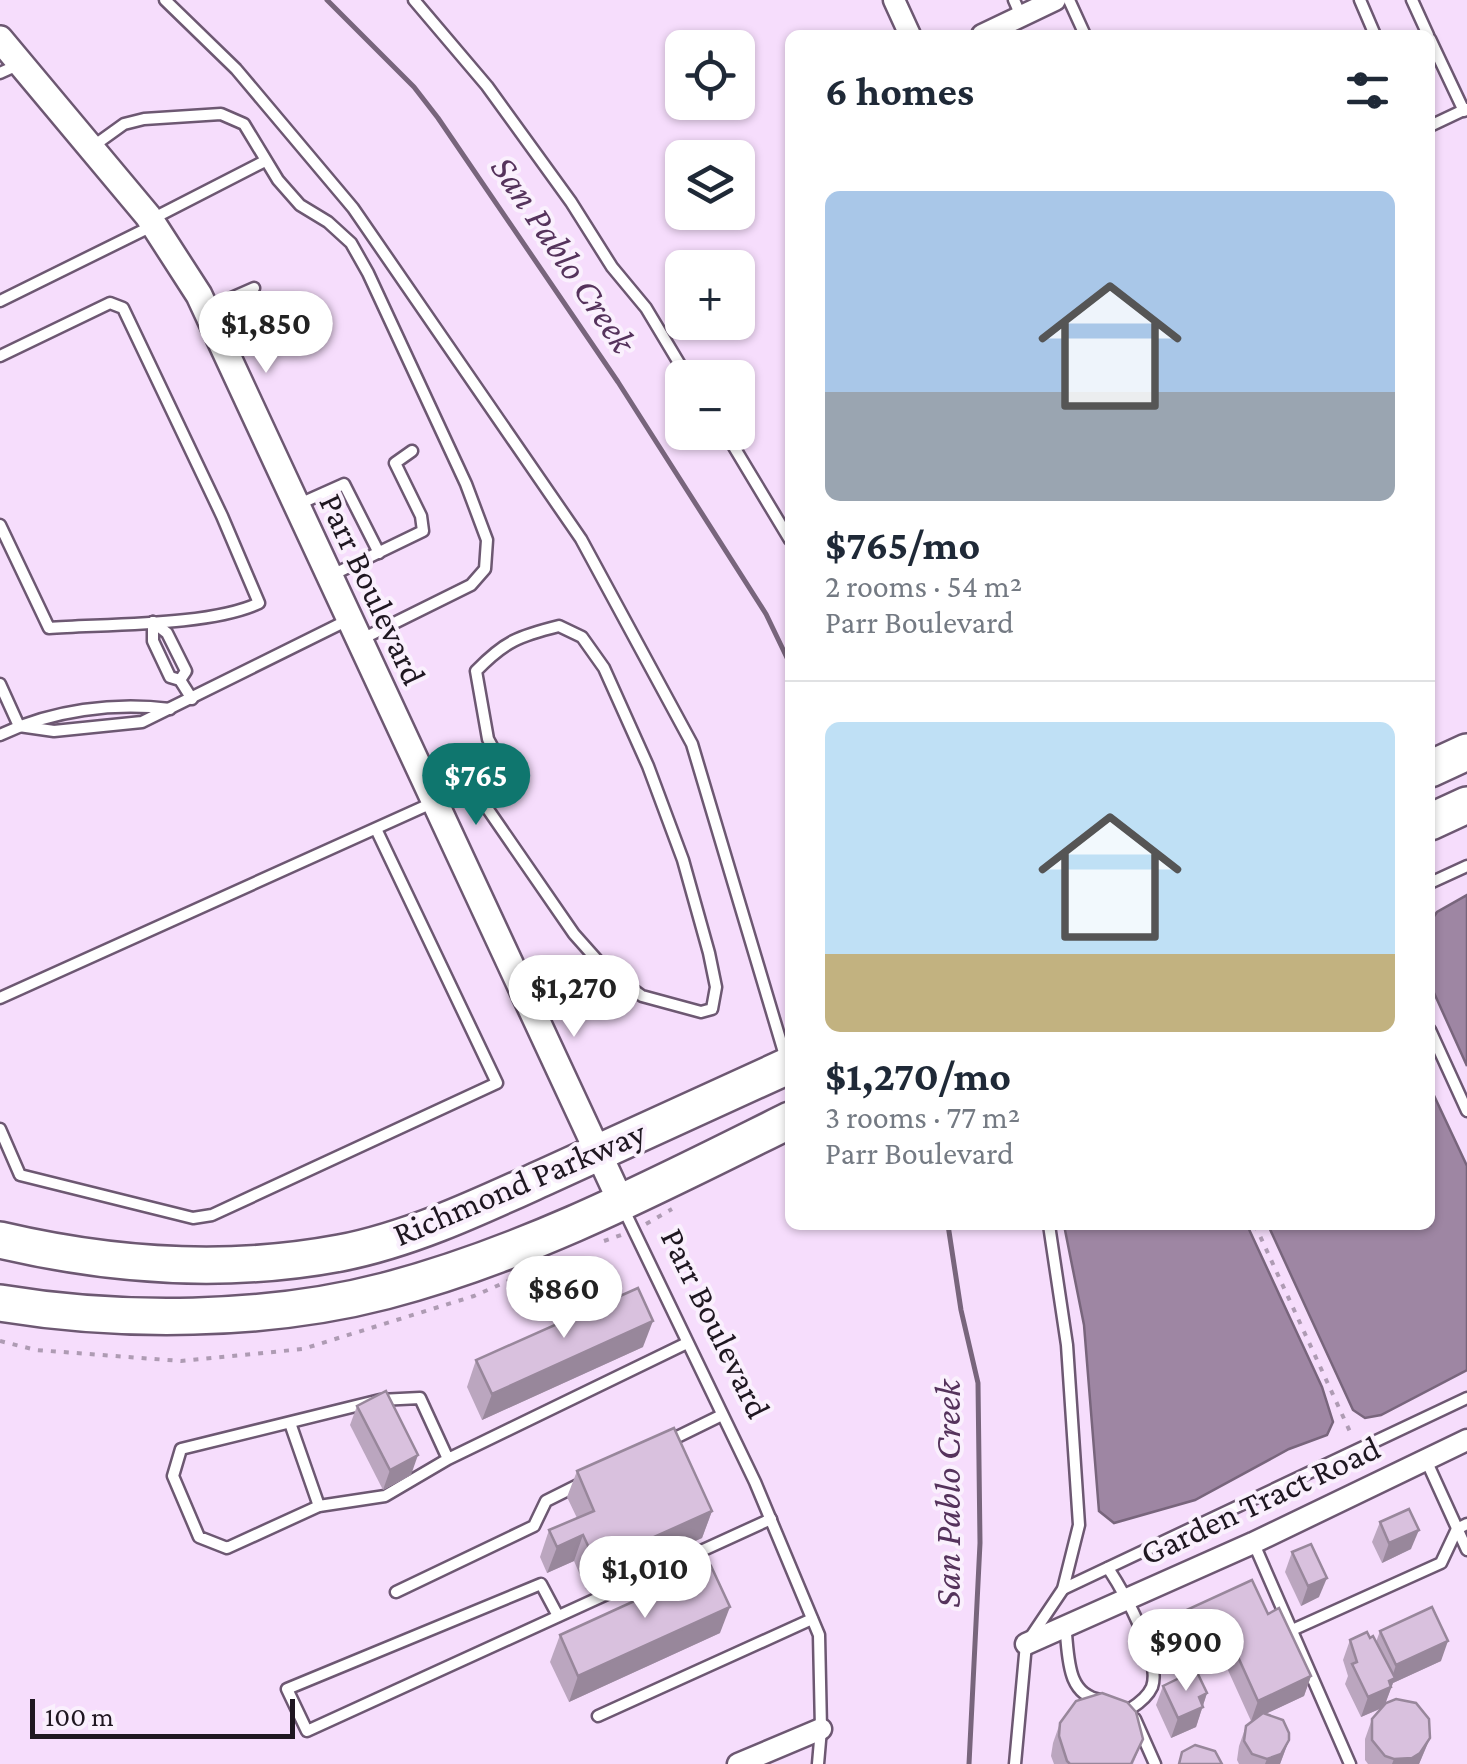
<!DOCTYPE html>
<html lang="en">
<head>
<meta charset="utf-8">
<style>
  :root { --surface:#fff; --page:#f2f2f3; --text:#1f2937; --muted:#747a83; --line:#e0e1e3; --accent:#0f766e }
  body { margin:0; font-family:"Crimson Pro",serif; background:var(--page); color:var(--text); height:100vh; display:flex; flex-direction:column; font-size:38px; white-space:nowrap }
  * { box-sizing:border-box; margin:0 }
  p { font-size:32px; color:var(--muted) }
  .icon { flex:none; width:55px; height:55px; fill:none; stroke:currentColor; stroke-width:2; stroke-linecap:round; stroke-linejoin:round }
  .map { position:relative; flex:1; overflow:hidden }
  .side { position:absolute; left:785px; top:30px; width:650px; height:1200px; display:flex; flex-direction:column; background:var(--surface); border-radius:15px; box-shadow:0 2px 8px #0004 }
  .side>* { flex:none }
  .controls { position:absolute; left:665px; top:30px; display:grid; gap:20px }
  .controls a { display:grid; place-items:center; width:90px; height:90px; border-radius:15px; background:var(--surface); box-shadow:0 2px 8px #0004; font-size:50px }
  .scale { position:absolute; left:30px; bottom:25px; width:265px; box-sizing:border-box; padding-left:10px; border:5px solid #1f1721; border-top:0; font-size:28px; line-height:35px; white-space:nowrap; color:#1f1721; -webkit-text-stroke:8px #faf0fd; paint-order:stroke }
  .price { position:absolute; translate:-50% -85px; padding:0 22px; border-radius:35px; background:#fff; color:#222; font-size:32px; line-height:65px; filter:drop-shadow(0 2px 5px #0008) }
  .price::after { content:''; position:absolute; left:50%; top:60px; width:30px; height:22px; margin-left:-15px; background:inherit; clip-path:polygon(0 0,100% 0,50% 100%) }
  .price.on { background:var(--accent); color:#fff }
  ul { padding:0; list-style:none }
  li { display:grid; align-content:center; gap:20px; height:530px; padding:0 40px }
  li+li { border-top:2px solid var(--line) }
  li span { display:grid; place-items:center; height:310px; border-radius:15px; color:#555 }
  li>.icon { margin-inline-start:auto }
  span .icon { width:180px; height:180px; fill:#fffc; stroke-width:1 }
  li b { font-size:42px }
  h2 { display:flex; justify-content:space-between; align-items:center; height:120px; padding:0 40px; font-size:42px }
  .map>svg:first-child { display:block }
  .water { fill:#9e86a3; stroke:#78657c; stroke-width:2.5 }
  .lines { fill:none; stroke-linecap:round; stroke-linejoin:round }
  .stream { stroke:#78657c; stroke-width:5 }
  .service-casing { stroke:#6d5872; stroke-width:15 }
  .minor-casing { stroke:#6d5872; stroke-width:25 }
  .tertiary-casing { stroke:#6d5872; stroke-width:30 }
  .trunk-casing { stroke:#6d5872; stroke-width:40 }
  .path { stroke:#ae9bb3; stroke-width:4; stroke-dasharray:5 8; stroke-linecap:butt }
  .service { stroke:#fff; stroke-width:10 }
  .minor { stroke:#fff; stroke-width:20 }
  .tertiary { stroke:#fff; stroke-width:25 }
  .trunk { stroke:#fff; stroke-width:35 }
  .wall { fill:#bba6bf }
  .shaded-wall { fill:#98879b }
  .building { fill:#d9c1de; stroke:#98879b; stroke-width:2.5 }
  .labels { text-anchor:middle; stroke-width:8; stroke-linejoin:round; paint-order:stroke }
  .street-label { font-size:35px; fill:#1f1721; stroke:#faf0fd }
  .water-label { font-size:38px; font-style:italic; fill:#55335c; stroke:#faf0fd }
</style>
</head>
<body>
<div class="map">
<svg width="1467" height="1764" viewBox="0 0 1467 1764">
  <rect width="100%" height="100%" fill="#f6ddfc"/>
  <!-- water -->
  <g class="water">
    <path d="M1467,895V1066L1430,984V922L1437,912Z"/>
    <path d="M1430,1087L1467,1166V1370L1381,1415L1365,1418L1353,1410L1268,1225H1430Z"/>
    <path d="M1064,1225H1247L1322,1387L1333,1422L1327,1435L1289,1449L1195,1500L1114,1523L1099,1511L1084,1325Z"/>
  </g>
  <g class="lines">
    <!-- stream -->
    <g class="stream">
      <path d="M327,0L414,87L438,118L618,382L766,614L790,664"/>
      <path d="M948,1225L961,1310L978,1383L980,1543L969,1764"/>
    </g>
    <!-- service casing -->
    <g class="service-casing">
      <g id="service">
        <path d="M165,0L236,69L353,208L581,539L692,744L786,1059"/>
        <path d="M414,0L487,86L571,202L612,267L646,308L688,378"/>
        <path d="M1014,0L1021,16"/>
        <path d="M1069,0L1085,35"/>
        <path d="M1360,0L1375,35"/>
        <path d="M1412,0L1428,35"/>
        <path d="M1430,39L1464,111"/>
        <path d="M0,73L20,64"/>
        <path d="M1430,126L1466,109"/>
        <path d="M92,147L124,124L144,119L221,114L244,124L278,180L300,205L328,222L351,243L368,273L466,484L487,540L485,569L471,585L358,641"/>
        <path d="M152,219L265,161"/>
        <path d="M0,301L154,225"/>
        <path d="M206,309L254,288"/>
        <path d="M0,356L110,303L123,308L222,516L259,603C211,626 105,624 49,628L0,525"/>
        <path d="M725,432L790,540"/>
        <path d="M297,505L344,484L379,553"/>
        <path d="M330,576L423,531L421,516L395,463L412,451"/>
        <path d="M153,622V641L170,677L180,680L192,699"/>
        <path d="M153,622L167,633L186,671L180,680"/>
        <path d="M0,684L19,726"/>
        <path d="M19,726L54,731L142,722L348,620"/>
        <path d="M0,735C52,710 114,702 170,709"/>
        <path d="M430,782L458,786L485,805L574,934L606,970L642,996L701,1012L712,1009L716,987L709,953L683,860L648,766L604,668L582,637L559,626C519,636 505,641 476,671L488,739L511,781L485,805"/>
        <path d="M1430,883L1467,866"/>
        <path d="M0,998L432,803"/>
        <path d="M1430,1030L1467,1111"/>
        <path d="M0,1129L20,1175L193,1218L212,1215L497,1083L376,829"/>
        <path d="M623,1208L755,1482L819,1635L821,1729L818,1764"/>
        <path d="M290,1423L319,1506"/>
        <path d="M669,1441L722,1415"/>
        <path d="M448,1459L420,1398L380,1400L181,1449L173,1476L199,1537L227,1548L319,1506L385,1496L448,1459L687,1343"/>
        <path d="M1426,1460L1467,1550"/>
        <path d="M1254,1544L1350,1764"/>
        <path d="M1108,1568C1123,1591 1162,1659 1152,1687C1148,1696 1138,1704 1130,1709"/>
        <path d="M1063,1589L1467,1398"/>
        <path d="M396,1592L534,1526L546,1501L582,1483"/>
        <path d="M558,1616L541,1584L287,1689L307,1731L771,1519"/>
        <path d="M1065,1625C1069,1654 1065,1695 1101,1700"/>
        <path d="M1290,1631L1441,1563L1457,1529L1467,1524"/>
        <path d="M598,1716L812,1619"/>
        <path d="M1135,1719L1155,1764"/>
        <path d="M1015,1764L1026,1644L1063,1589L1079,1525L1067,1345L1049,1225"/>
      </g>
    </g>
    <!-- minor casing -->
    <g class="minor-casing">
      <g id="minor">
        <path d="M894,0L910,35"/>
        <path d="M982,35L1055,0"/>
        <path d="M1026,1644L1253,1543L1467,1440"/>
        <path d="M738,1764L821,1729"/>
      </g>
    </g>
    <!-- tertiary casing -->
    <g class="tertiary-casing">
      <path id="tertiary" d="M0,39L148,216L199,295L622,1204"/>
    </g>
    <!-- trunk casing -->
    <g class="trunk-casing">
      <g id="trunk">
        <path d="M1430,769L1467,752"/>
        <path d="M1430,822L1467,805"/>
        <path d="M0,1240C111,1266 228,1274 340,1253C412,1239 481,1206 547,1176C628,1139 709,1102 790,1065"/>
        <path d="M0,1303C121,1323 266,1322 385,1291C527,1254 659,1185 790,1120"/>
      </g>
    </g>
    <!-- path -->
    <g class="path">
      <path d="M646,1224L672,1209"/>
      <path d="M1255,1225L1352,1436"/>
      <path d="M604,1241L624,1234"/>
      <path d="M0,1341L36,1350L181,1361L303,1349L474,1296L508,1281"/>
    </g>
    <!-- service -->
    <use href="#service" class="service"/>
    <!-- minor -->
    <use href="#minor" class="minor"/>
    <!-- tertiary -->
    <use href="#tertiary" class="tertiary"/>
    <!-- trunk -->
    <use href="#trunk" class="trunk"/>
  </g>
  <!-- wall -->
  <g class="wall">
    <path d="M643,1347L482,1420L467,1387L476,1360Z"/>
    <path d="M357,1406L411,1475L383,1490L350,1425Z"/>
    <path d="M577,1471L712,1511L702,1538L586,1589L574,1561L547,1573L540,1557L549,1530L577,1518L567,1497Z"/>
    <path d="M1380,1522L1411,1549L1382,1563L1372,1542Z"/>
    <path d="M1292,1552L1319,1597L1301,1606L1285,1572Z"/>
    <path d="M1182,1612L1268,1614L1311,1676L1304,1696L1265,1714L1289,1740L1280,1764H1239L1237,1760L1239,1746L1246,1726L1256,1719L1251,1721L1222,1657L1193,1671L1175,1632Z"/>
    <path d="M1380,1631L1441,1661L1393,1683L1385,1704L1430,1738L1419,1764H1368L1365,1760V1739L1372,1719L1382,1708L1361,1717L1345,1684L1348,1676L1343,1660L1350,1640L1370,1638L1376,1642Z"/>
    <path d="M720,1633L569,1702L550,1662L560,1635Z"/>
    <path d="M1163,1686L1207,1693L1196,1727L1171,1738L1156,1705Z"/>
    <path d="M1060,1723L1143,1739L1133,1764H1054L1051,1756L1053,1743Z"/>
  </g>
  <!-- shaded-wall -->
  <g class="shaded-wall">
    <path d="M653,1321L643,1347L482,1420L492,1394Z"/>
    <path d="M418,1455L411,1475L383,1490L390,1470Z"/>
    <path d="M712,1511L702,1538L586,1589L596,1563Z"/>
    <path d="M1419,1530L1411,1549L1382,1563L1389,1543Z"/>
    <path d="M583,1535L574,1561L547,1573L557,1547Z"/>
    <path d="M1327,1578L1319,1597L1301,1606L1308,1586Z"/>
    <path d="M730,1607L720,1633L569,1702L578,1676Z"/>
    <path d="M1229,1637L1222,1657L1193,1671L1200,1651Z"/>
    <path d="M1448,1641L1441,1661L1393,1683L1384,1707L1361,1717L1368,1697L1391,1680L1396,1665Z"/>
    <path d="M1311,1676L1304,1696L1251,1721L1258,1701Z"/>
    <path d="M1207,1693L1196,1727L1171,1738L1178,1718L1199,1697Z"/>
    <path d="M1430,1738L1419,1764H1392L1394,1759Z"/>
    <path d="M1289,1740L1280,1764H1265L1267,1759Z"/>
  </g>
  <!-- building -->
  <g class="building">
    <path d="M638,1288L653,1321L492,1394L476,1360Z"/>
    <path d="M386,1391L418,1455L390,1470L357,1406Z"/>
    <path d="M674,1428L712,1511L596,1563L583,1535L557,1547L549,1530L594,1511L577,1471Z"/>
    <path d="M1409,1509L1419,1530L1389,1543L1380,1522Z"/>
    <path d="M1311,1544L1327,1578L1308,1586L1292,1552Z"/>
    <path d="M711,1566L730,1607L578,1676L560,1635Z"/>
    <path d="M1252,1580L1268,1614L1279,1608L1311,1676L1258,1701L1229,1637L1200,1651L1182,1612Z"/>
    <path d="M1432,1607L1448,1641L1396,1665L1380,1631Z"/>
    <path d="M1367,1632L1370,1638L1373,1636L1395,1678L1389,1681L1391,1687L1368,1697L1352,1664L1357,1662L1350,1640Z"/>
    <path d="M1196,1670L1207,1693L1199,1697L1203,1707L1178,1718L1163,1686Z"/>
    <path d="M1102,1693L1127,1702L1136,1712L1143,1739L1131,1764H1070L1067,1761L1059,1736L1060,1723L1076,1701Z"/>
    <path d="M1396,1699L1416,1703L1429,1719L1430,1738L1420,1753L1412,1758L1394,1759L1385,1756L1372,1740V1719L1386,1703Z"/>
    <path d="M1263,1713L1283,1720L1289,1733V1740L1281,1754L1267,1759L1252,1754L1244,1741L1246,1726Z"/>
    <path d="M1195,1745L1215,1751L1222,1764H1179L1182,1752Z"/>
  </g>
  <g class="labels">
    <!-- street labels -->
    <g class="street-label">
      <text transform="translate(373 589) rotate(65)" y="12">Parr Boulevard</text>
      <text transform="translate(519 1183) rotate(-23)" y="12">Richmond Parkway</text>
      <text transform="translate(716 1323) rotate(64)" y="12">Parr Boulevard</text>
      <text transform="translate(1260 1500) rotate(-25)" y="12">Garden Tract Road</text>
    </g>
    <!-- water labels -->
    <g class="water-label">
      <text transform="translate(564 254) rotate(56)" y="13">San Pablo Creek</text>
      <text transform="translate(947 1494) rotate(-90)" y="13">San Pablo Creek</text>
    </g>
  </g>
</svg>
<div class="controls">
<a><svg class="icon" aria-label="locate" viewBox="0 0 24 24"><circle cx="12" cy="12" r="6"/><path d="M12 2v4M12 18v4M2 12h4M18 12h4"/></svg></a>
<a><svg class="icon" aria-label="layers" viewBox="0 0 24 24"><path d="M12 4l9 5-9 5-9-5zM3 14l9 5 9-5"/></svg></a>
<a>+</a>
<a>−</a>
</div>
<div class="scale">100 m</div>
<b class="price" style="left:266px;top:376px">$1,850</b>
<b class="price on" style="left:476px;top:828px">$765</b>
<b class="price" style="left:574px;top:1040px">$1,270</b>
<b class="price" style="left:564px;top:1341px">$860</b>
<b class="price" style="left:645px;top:1621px">$1,010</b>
<b class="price" style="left:1186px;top:1694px">$900</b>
<section class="side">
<h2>6 homes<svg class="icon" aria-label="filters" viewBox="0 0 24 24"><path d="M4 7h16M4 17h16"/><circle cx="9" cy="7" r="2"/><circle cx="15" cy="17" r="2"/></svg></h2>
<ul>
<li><span style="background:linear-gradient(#a9c7e8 65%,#9aa5b1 0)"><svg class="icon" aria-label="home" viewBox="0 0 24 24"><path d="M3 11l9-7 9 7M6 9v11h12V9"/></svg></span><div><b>$765/mo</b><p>2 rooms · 54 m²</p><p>Parr Boulevard</p></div></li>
<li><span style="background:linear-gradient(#bfe0f5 75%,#c2b280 0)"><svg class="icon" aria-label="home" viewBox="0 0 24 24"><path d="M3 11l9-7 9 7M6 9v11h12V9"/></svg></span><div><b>$1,270/mo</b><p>3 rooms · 77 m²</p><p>Parr Boulevard</p></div></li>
</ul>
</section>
</div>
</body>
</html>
